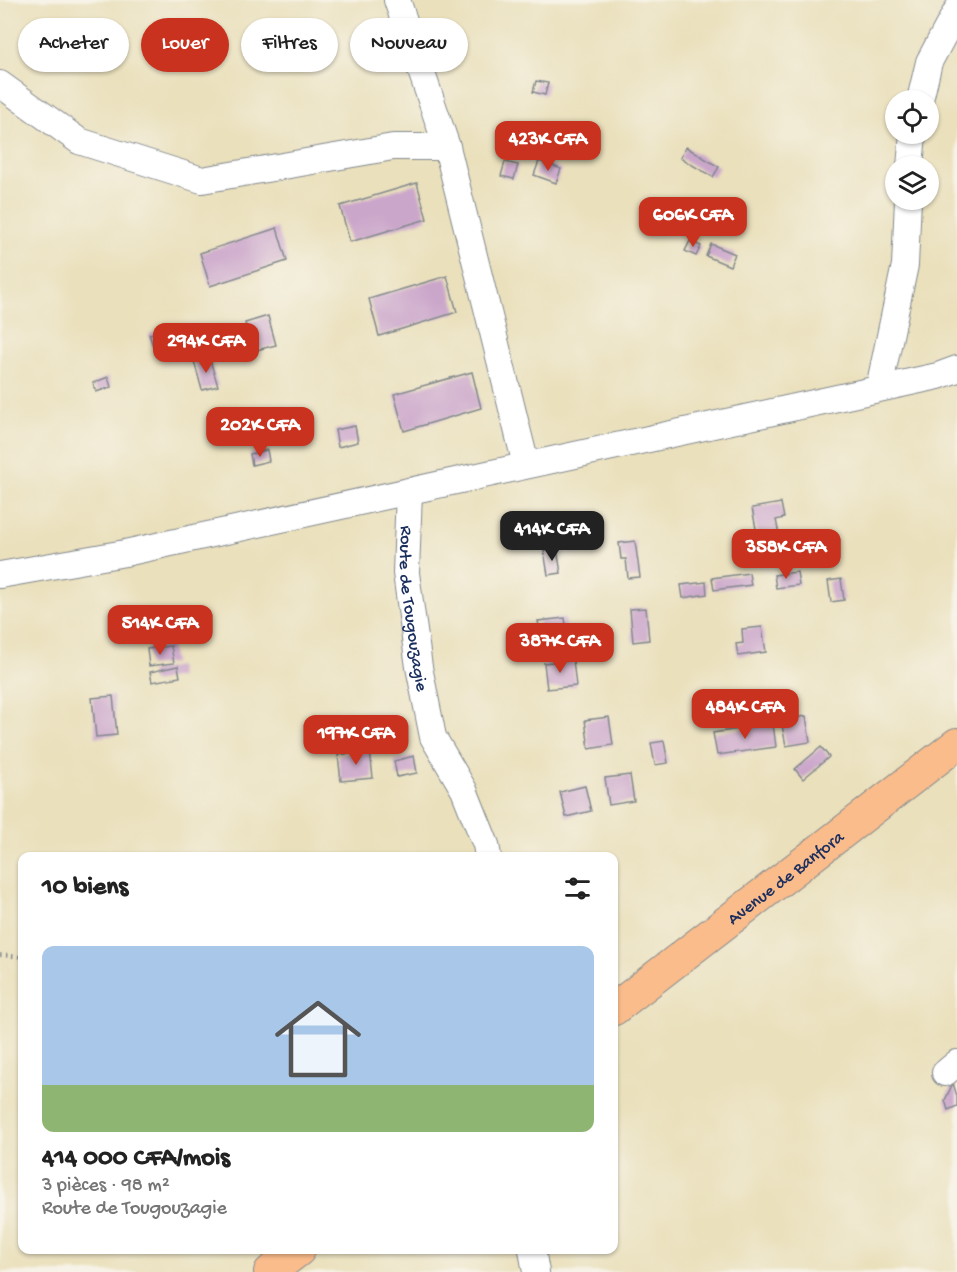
<!DOCTYPE html>
<html lang="fr">
<head>
<meta charset="utf-8">
<style>
  :root { --surface:#fff; --page:#f2f2f2; --text:#222; --muted:#767676; --line:#e0e0e0; --accent:#c8321e }
  body { margin:0; font-family:"Gochi Hand",sans-serif; background:var(--page); color:var(--text); height:100vh; display:flex; flex-direction:column; font-size:22px; white-space:nowrap }
  * { box-sizing:border-box; margin:0 }
  p { font-size:20px; color:var(--muted) }
  .icon { flex:none; width:33px; height:33px; fill:none; stroke:currentColor; stroke-width:2; stroke-linecap:round; stroke-linejoin:round }
  .map { position:relative; flex:1; overflow:hidden }
  .sheet { position:absolute; left:18px; top:852px; width:600px; height:402px; display:flex; flex-direction:column; background:var(--surface); border-radius:12px; box-shadow:0 2px 4px #0004 }
  .sheet>* { flex:none }
  .guide { position:absolute; left:18px; top:18px; width:600px; height:54px; display:flex; gap:12px }
  .fabs { position:absolute; left:885px; top:90px; display:grid; gap:12px }
  .fabs a { display:grid; place-items:center; width:54px; height:54px; border-radius:50%; background:var(--surface); box-shadow:0 2px 4px #0004; font-size:30px }
  .price { position:absolute; translate:-50% -51px; padding:0 14px; border-radius:12px; background:var(--accent); color:#fff; font-size:20px; line-height:39px; filter:drop-shadow(0 2px 3px #0008) }
  .price::after { content:''; position:absolute; left:50%; top:36px; width:18px; height:14px; margin-left:-9px; background:inherit; clip-path:polygon(0 0,100% 0,50% 100%) }
  .price.current { background:#222; color:#fff }
  ul { padding:0; list-style:none }
  li { display:grid; align-content:center; gap:12px; height:318px; padding:0 24px }
  li+li { border-top:2px solid var(--line) }
  li span { display:grid; place-items:center; height:186px; border-radius:12px; color:#555 }
  li>.icon { margin-inline-start:auto }
  span .icon { width:108px; height:108px; fill:#fffc; stroke-width:1 }
  li b { font-size:26px }
  h2 { display:flex; justify-content:space-between; align-items:center; height:72px; padding:0 24px; font-size:26px }
  .pill { padding:0 21px; border-radius:27px; background:var(--surface); box-shadow:0 2px 4px #0004; font-size:21px; line-height:54px }
  .pill.current { background:var(--accent); color:#fff }
  .map>svg:first-child { display:block }
  .building { fill:#cba6cb }
  .lines { fill:none; stroke-linecap:round; stroke-linejoin:round }
  .minor-casing { stroke:#82888d; stroke-width:28 }
  .major-casing { stroke:#82888d; stroke-width:34 }
  .path { stroke:#82888d; stroke-width:4; stroke-dasharray:1.5 4.5; stroke-linecap:butt }
  .minor { stroke:#fff; stroke-width:26 }
  .major { stroke:#fabc8b; stroke-width:32 }
  .labels { text-anchor:middle; stroke-width:4.5; stroke-linejoin:round; paint-order:stroke }
  .street-label { font-size:18px; fill:#1b2f5e; stroke:#f7f3e8 }
</style>
</head>
<body>
<div class="map">
<svg width="957" height="1272" viewBox="0 0 957 1272">
  <rect width="100%" height="100%" fill="#f7f3e8"/>
  <filter id="ink" filterUnits="userSpaceOnUse"><feTurbulence type="fractalNoise" baseFrequency=".0167" numOctaves="2"/><feDisplacementMap in="SourceGraphic" scale="12" xChannelSelector="R" yChannelSelector="G"/><feConvolveMatrix kernelMatrix="1 2 1 2 8 2 1 2 1" color-interpolation-filters="sRGB"/></filter>
  <filter id="wash" filterUnits="userSpaceOnUse"><feTurbulence type="fractalNoise" baseFrequency=".008" numOctaves="4" result="noise"/><feDisplacementMap in="SourceGraphic" scale="24" xChannelSelector="R" yChannelSelector="G"/><feGaussianBlur stdDeviation="1.35" result="paint"/><feColorMatrix in="noise" values="0 0 0 0 0 0 0 0 0 0 0 0 0 0 0 0 0 1.4 0 .05"/><feComposite in="paint" operator="in"/></filter>
  <g filter="url(#wash)">
    <rect width="100%" height="100%" fill="#eae0bc"/>
    <g id="blocks">
      <!-- building -->
      <g class="building">
        <path d="M536,81L548,83L545,95L533,92Z"/>
        <path d="M686,147L719,167L713,177L680,158Z"/>
        <path d="M539,161L561,169L556,183L534,175Z"/>
        <path d="M505,162L518,165L514,179L501,176Z"/>
        <path d="M417,183L427,219L350,242L340,206Z"/>
        <path d="M277,228L287,261L210,286L200,253Z"/>
        <path d="M690,241L701,246L696,256L685,251Z"/>
        <path d="M711,244L735,254L730,266L706,256Z"/>
        <path d="M447,276L457,312L379,336L369,299Z"/>
        <path d="M268,316L276,345L253,351L245,323Z"/>
        <path d="M170,329L173,340L153,346L149,334Z"/>
        <path d="M209,357L218,386L202,390L194,361Z"/>
        <path d="M472,372L481,408L404,431L394,394Z"/>
        <path d="M108,377L111,387L96,392L93,383Z"/>
        <path d="M355,426L358,442L338,447L335,430Z"/>
        <path d="M267,450L269,461L252,465L250,454Z"/>
        <path d="M781,503L784,518L776,520L779,534L758,539L752,508Z"/>
        <path d="M635,541L640,577L628,578L626,559H621L619,543Z"/>
        <path d="M557,549L561,573L548,575L544,551Z"/>
        <path d="M797,572L799,585L776,588L774,575Z"/>
        <path d="M749,573L751,585L714,590L712,578Z"/>
        <path d="M841,579L844,600L831,602L828,581Z"/>
        <path d="M706,582L707,594L683,598L681,585Z"/>
        <path d="M646,608L649,640L633,642L630,609Z"/>
        <path d="M565,618L568,640L542,644L538,621Z"/>
        <path d="M762,627L766,652L738,656L736,644L743,643L742,629Z"/>
        <path d="M192,632L193,641L179,642V633Z"/>
        <path d="M171,646L174,663L149,666L147,649Z"/>
        <path d="M573,660L576,686L547,689L544,663Z"/>
        <path d="M178,666L180,677L152,682L150,672Z"/>
        <path d="M113,696L117,735L96,737L92,698Z"/>
        <path d="M806,716L810,742L786,746L781,720Z"/>
        <path d="M609,717L613,745L589,749L585,720Z"/>
        <path d="M773,724L776,747L717,755L713,733Z"/>
        <path d="M664,741L668,763L655,765L651,743Z"/>
        <path d="M821,747L829,757L803,779L795,769Z"/>
        <path d="M370,751L373,778L341,781L338,755Z"/>
        <path d="M414,756L417,773L397,777L394,761Z"/>
        <path d="M630,775L634,801L609,805L605,778Z"/>
        <path d="M585,786L591,811L566,817L560,792Z"/>
        <path d="M953,1083L957,1096V1106L948,1110L945,1100Z"/>
      </g>
    </g>
  </g>
  <g filter="url(#ink)">
    <use href="#blocks" fill-opacity="0" stroke="#82888d" stroke-width="1.5"/>
    <g class="lines">
      <!-- minor casing -->
      <g class="minor-casing">
        <g id="minor">
          <path d="M397,0L447,147L526,465"/>
          <path d="M0,84L79,141L202,180L393,147H447"/>
          <path d="M920,100L929,62L957,10"/>
          <path d="M910,166L913,134"/>
          <path d="M879,388L905,265L908,200"/>
          <path id="s1" d="M409,491L406,573L419,667L433,737L464,790L486,845L488,856"/>
          <path d="M0,575L125,553L938,376L957,369"/>
          <path d="M945,1073L957,1063"/>
          <path d="M532,1250L536,1272"/>
        </g>
      </g>
      <!-- major casing -->
      <g class="major-casing">
        <g id="major">
          <path id="s2" d="M614,1009L957,744"/>
          <path d="M270,1272L299,1250"/>
        </g>
      </g>
      <!-- path -->
      <path class="path" d="M0,955L22,957"/>
      <!-- minor -->
      <use href="#minor" class="minor"/>
      <!-- major -->
      <use href="#major" class="major"/>
    </g>
  </g>
  <g class="labels">
    <!-- street labels -->
    <g class="street-label">
      <text dy="6" stroke="none"><textPath href="#s1" startOffset="118">Route de Tougouzagie</textPath></text>
      <text dy="6" stroke="none"><textPath href="#s2" startOffset="216">Avenue de Banfora</textPath></text>
    </g>
  </g>
</svg>
<div class="fabs">
<a><svg class="icon" aria-label="locate" viewBox="0 0 24 24"><circle cx="12" cy="12" r="6"/><path d="M12 2v4M12 18v4M2 12h4M18 12h4"/></svg></a>
<a><svg class="icon" aria-label="layers" viewBox="0 0 24 24"><path d="M12 4l9 5-9 5-9-5zM3 14l9 5 9-5"/></svg></a>
</div>
<b class="price" style="left:548px;top:172px">423K CFA</b>
<b class="price" style="left:693px;top:248px">606K CFA</b>
<b class="price" style="left:206px;top:374px">294K CFA</b>
<b class="price" style="left:260px;top:458px">202K CFA</b>
<b class="price current" style="left:552px;top:562px">414K CFA</b>
<b class="price" style="left:786px;top:580px">358K CFA</b>
<b class="price" style="left:160px;top:656px">514K CFA</b>
<b class="price" style="left:560px;top:674px">387K CFA</b>
<b class="price" style="left:745px;top:740px">484K CFA</b>
<b class="price" style="left:356px;top:766px">197K CFA</b>
<div class="guide">
<a class="pill">Acheter</a>
<a class="pill current">Louer</a>
<a class="pill">Filtres</a>
<a class="pill">Nouveau</a>
</div>
<section class="sheet">
<h2>10 biens<svg class="icon" aria-label="filters" viewBox="0 0 24 24"><path d="M4 7h16M4 17h16"/><circle cx="9" cy="7" r="2"/><circle cx="15" cy="17" r="2"/></svg></h2>
<ul>
<li><span style="background:linear-gradient(#a9c7e8 75%,#8fb573 0)"><svg class="icon" aria-label="home" viewBox="0 0 24 24"><path d="M3 11l9-7 9 7M6 9v11h12V9"/></svg></span><div><b>414 000 CFA/mois</b><p>3 pièces · 98 m²</p><p>Route de Tougouzagie</p></div></li>
</ul>
</section>
</div>
</body>
</html>
